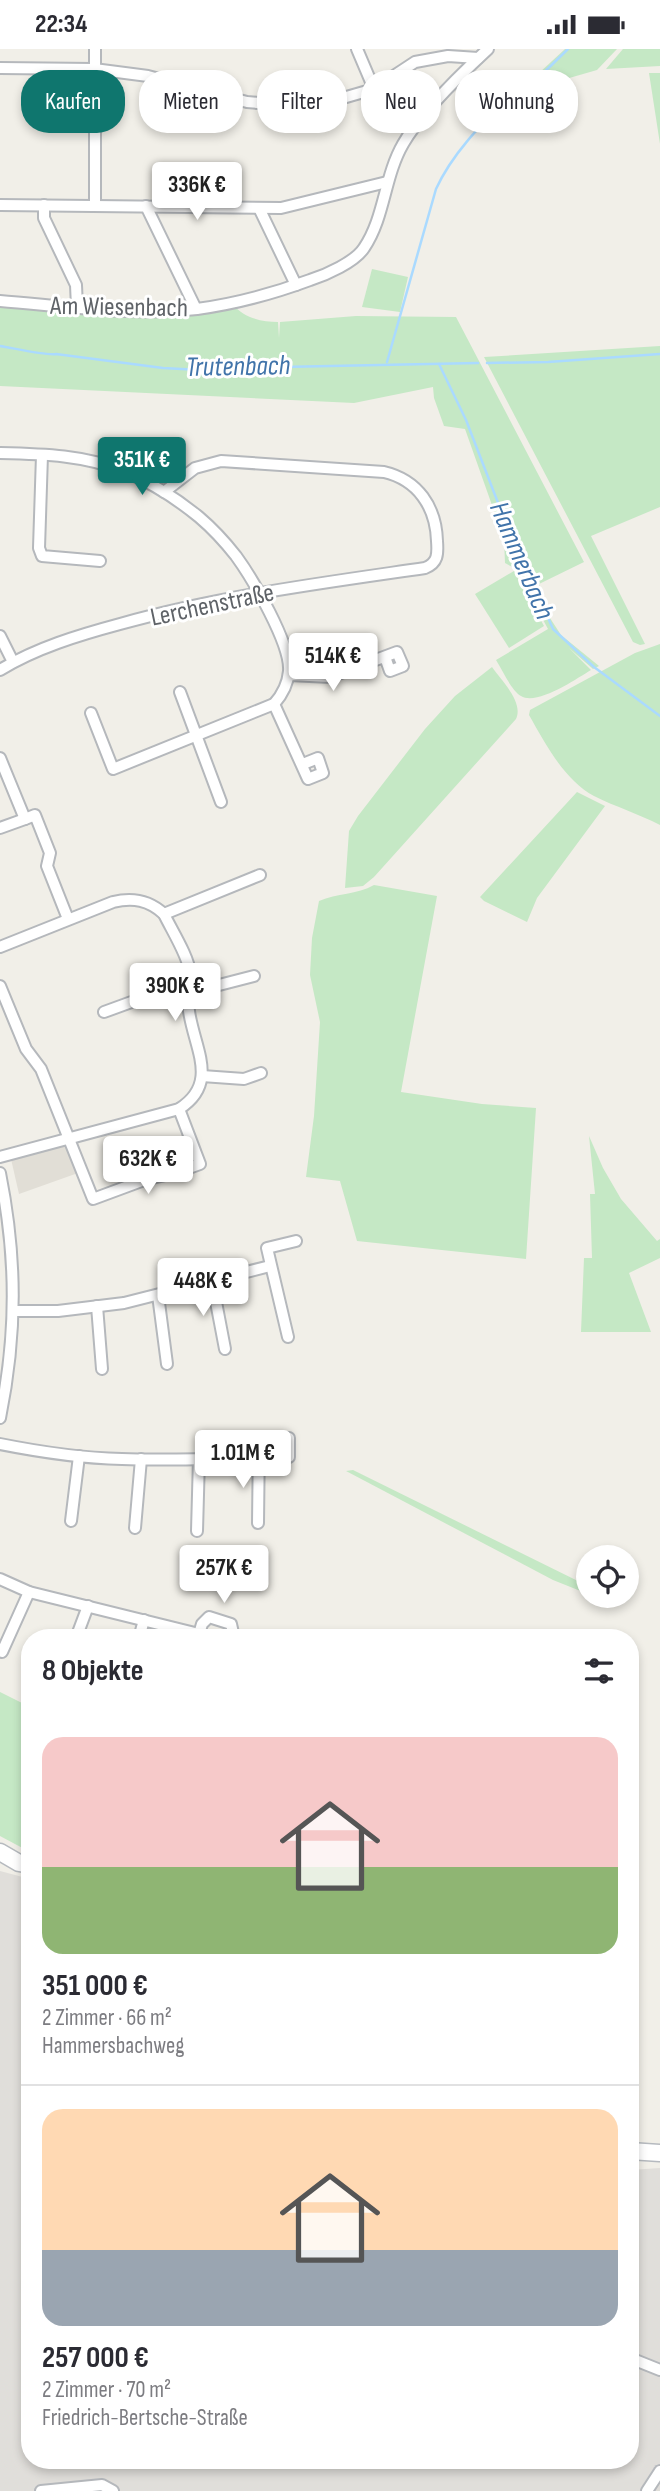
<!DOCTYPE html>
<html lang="de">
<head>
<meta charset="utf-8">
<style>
  :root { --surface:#fff; --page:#f2f2f3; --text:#2b2b33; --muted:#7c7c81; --line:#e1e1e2; --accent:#0f766e }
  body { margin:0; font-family:"Sofia Sans Condensed",sans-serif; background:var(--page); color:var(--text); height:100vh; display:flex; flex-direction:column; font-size:26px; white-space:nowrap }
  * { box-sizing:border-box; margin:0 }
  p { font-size:23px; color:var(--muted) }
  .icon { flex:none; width:38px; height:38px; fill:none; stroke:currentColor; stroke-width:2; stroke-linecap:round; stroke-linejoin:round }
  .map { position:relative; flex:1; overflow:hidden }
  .sheet { position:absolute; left:21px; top:1580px; width:618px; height:840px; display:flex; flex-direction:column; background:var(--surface); border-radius:28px; box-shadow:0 4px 10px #0003 }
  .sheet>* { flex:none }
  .hud { position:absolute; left:21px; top:21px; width:620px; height:63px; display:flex; gap:14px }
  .buttons { position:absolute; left:576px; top:1496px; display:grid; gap:14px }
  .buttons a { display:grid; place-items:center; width:63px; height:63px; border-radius:50%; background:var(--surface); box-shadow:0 4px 10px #0003; font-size:35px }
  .price { position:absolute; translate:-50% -60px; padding:0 16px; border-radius:7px; background:#fff; color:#222; font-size:23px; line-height:46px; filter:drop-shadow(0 2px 4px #0008) }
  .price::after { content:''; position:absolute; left:50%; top:42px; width:21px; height:16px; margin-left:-10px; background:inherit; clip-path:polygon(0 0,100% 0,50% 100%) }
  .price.current { background:var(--accent); color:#fff }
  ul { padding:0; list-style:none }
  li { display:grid; align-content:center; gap:14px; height:371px; padding:0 21px }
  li+li { border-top:2px solid var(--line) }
  li span { display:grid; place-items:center; height:217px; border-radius:21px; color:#555 }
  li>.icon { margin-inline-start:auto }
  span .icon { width:126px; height:126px; fill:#fffc; stroke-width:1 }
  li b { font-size:30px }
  h2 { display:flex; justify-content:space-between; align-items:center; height:84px; padding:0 21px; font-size:30px }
  .chip { padding:0 24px; border-radius:28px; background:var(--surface); box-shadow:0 4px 10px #0003; font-size:24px; line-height:63px }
  .chip.current { background:var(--accent); color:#fff }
  .status { display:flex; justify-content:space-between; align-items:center; height:49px; padding:0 35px; background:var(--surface); direction:ltr }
  .status svg { height:19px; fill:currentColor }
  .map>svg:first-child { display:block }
  .industrial { fill:#e0deda }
  .education { fill:#e1ded6 }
  .green { fill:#c5e8c5 }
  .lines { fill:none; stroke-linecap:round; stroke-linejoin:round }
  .stream { stroke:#aadaff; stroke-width:2.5 }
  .street-casing { stroke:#b5b8bc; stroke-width:14 }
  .secondary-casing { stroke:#b6babf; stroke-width:19 }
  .street { stroke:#fff; stroke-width:10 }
  .secondary { stroke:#fff; stroke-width:16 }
  .labels { text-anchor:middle; stroke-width:6; stroke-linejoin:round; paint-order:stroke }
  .street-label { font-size:26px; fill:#5f6368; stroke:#fff }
  .water-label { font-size:28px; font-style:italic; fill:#4174aa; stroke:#fff }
</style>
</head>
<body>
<div class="status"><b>22:34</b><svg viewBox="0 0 49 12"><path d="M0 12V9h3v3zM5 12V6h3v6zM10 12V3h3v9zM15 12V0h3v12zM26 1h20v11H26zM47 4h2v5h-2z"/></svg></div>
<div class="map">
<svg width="660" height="2442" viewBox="0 0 660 2442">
  <rect width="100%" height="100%" fill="#f1efe8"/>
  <!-- industrial -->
  <path class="industrial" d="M0,1822L30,1830V2412H630V2121L660,2119V2442H0Z"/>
  <!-- education -->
  <path class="education" d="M66,1095L78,1124L19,1145L11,1110Z"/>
  <!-- green -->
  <g class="green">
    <path d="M565,0H617L597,21L538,38L525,37Z"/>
    <path d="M623,0H660V17L606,20Z"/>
    <path d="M649,24H660V95Z"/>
    <path d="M372,220L408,228L400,263L362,258Z"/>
    <path d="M0,253L77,259L233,255C243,269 262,273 278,273L279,289L280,273L356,267L456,268L584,513L539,535L550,569L561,586L599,617L593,620L569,599L591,621C576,630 537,657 521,647C511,641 503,622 496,611L548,580L516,520L505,514L504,490L465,380L444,377L434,349L433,338L354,354L0,337Z"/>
    <path d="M660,297V458L591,487L645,595L640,596L633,593L484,308Z"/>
    <path d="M514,522L544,577L509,599L475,545Z"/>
    <path d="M660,595V776C639,765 616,758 594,747C564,731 545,694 529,666L530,661L635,604Z"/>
    <path d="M492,618C501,631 524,653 516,670L374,828L363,837L345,839L349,782L358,767L425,680L455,647Z"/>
    <path d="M577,743L605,757L537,849L527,873L484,852L480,848Z"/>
    <path d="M374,836L437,847L401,1043L482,1055L536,1059L526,1210L357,1192L340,1132L306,1128L314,1067L320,973L310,926L312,889L319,852C337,844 357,846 374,836Z"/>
    <path d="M589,1087L603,1119L621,1150L657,1192L660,1190V1209L629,1224L651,1283H581L584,1209H592L590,1145H595Z"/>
    <path d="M353,1421L588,1537V1545L553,1531L346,1422Z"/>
    <path d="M0,1643L30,1658V1803L0,1787Z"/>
  </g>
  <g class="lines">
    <!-- stream -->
    <g class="stream">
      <path d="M531,36L568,0"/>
      <path d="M0,297C13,299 47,307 56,305L163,319L200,321L223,316L243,319L269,316L281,318L478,314"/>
      <path d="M387,313L436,140C453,103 482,75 511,46"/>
      <path d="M487,314L548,313L660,305"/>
      <path d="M439,315L466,371L507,477L553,580L594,618L660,667"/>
    </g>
    <!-- street casing -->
    <g class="street-casing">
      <g id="street">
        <path d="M357,0L374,40"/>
        <path d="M0,19L94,20L148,27L247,53L281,56L329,53L374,40L415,13L448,7L478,9"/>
        <path d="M0,156L281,159L387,133"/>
        <path d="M44,156V169L76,236L77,258"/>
        <path d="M95,157V0"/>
        <path d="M146,157L196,260"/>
        <path d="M259,159L296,236"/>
        <path d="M0,252C64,257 132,267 197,260C234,255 275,244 310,231C326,226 355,213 364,199C385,168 384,128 403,95C420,65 462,24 488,0"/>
        <path d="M0,404C43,405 86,406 126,423C152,434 177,450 199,468C212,479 225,493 236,507C252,529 291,595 289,622C288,634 282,646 274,655L113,720L91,664"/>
        <path d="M42,406L39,499L42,507L100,512"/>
        <path d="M0,587L13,613"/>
        <path d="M0,621C36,599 79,586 120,575C220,547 322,534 425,519C438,514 438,505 437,492C436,458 418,431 384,423L221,412L195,419L164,443"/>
        <path d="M289,626L330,628L397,603L403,617L390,622L385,608"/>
        <path d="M180,643L221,753"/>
        <path d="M274,655L308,730L323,724L318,709L303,715"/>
        <path d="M0,709L25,770L35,766L50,804L47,817L68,870"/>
        <path d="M0,779L25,770"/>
        <path d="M164,865L260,826"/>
        <path d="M0,898L113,853C133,848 149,851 164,865C171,880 189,908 190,924C190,937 187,949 189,962C194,999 220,1034 179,1060L0,1108"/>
        <path d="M0,937L26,1000L41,1020L93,1150L147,1130L175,1124L200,1115L179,1060"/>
        <path d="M188,944L254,927"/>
        <path d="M104,963L189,932"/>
        <path d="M202,1027L244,1030L261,1024"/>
        <path d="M0,1124C17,1209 17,1285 0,1369"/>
        <path d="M212,1232L225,1300"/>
        <path d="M158,1246L167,1315"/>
        <path d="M97,1257L102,1320"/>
        <path d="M14,1262H58L124,1254L270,1217"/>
        <path d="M288,1288L267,1199L296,1192"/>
        <path d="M0,1395C40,1403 81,1409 122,1410C177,1412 233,1409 289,1408V1389H259L258,1474"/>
        <path d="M71,1472L79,1407"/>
        <path d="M135,1479L141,1410"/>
        <path d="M197,1482L199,1409"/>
        <path d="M0,1530L29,1543L199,1585L206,1589"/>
        <path d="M199,1585L202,1575L209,1568L231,1575L233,1584L231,1589"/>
        <path d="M76,1589L88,1557"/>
        <path d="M139,1589L144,1571"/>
        <path d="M2,1603L29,1543"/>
        <path d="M630,2309L660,2321"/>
        <path d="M41,2442L102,2436L113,2442"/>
        <path d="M647,2442L660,2422"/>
      </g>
    </g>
    <!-- secondary casing -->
    <g class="secondary-casing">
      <g id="secondary">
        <path d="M0,1803L19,1814L30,1816"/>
        <path d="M630,2102L660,2104"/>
      </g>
    </g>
    <!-- street -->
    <use href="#street" class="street"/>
    <!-- secondary -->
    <use href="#secondary" class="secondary"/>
  </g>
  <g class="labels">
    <!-- street labels -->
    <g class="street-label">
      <text transform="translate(119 257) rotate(1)" y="9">Am Wiesenbach</text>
      <text transform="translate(212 555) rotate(-12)" y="9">Lerchenstraße</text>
    </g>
    <!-- water labels -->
    <g class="water-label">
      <text transform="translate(238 316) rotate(-1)" y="10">Trutenbach</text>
      <text transform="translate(523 511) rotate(67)" y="10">Hammerbach</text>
    </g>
  </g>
</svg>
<div class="buttons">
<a><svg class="icon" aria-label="locate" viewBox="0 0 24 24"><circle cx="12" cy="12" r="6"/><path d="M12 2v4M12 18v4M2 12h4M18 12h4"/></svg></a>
</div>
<b class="price" style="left:197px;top:173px">336K €</b>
<b class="price current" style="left:142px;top:448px">351K €</b>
<b class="price" style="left:333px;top:644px">514K €</b>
<b class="price" style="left:175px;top:974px">390K €</b>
<b class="price" style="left:148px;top:1147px">632K €</b>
<b class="price" style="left:203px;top:1269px">448K €</b>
<b class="price" style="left:243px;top:1441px">1.01M €</b>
<b class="price" style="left:224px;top:1556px">257K €</b>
<div class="hud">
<a class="chip current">Kaufen</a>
<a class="chip">Mieten</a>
<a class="chip">Filter</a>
<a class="chip">Neu</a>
<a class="chip">Wohnung</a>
</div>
<section class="sheet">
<h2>8 Objekte<svg class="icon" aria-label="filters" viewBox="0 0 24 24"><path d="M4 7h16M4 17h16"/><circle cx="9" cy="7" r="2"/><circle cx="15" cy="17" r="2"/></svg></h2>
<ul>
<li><span style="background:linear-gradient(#f6c9c9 60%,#8fb573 0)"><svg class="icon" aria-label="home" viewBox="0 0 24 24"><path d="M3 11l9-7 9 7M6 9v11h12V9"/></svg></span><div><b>351 000 €</b><p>2 Zimmer · 66 m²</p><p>Hammersbachweg</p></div></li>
<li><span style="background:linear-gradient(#ffd9b3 65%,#9aa5b1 0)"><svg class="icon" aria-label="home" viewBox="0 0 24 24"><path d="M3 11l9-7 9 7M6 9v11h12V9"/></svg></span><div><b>257 000 €</b><p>2 Zimmer · 70 m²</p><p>Friedrich-Bertsche-Straße</p></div></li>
</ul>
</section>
</div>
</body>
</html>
